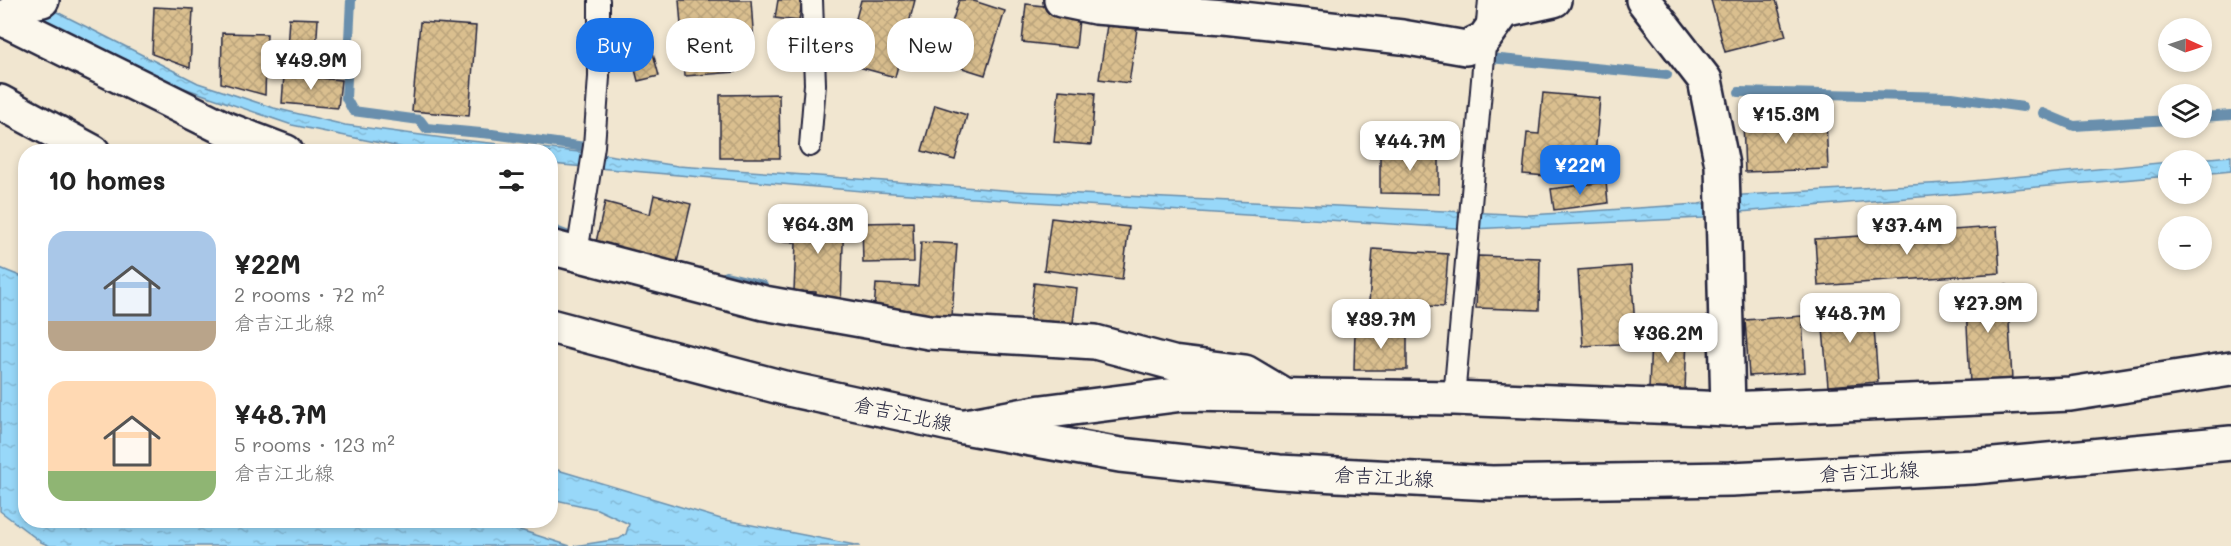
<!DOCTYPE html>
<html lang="en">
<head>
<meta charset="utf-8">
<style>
  :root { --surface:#fff; --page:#f6f6f6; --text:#222; --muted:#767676; --accent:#1a73e8 }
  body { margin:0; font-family:Mali,"Klee One",sans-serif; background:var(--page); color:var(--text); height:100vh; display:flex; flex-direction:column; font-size:22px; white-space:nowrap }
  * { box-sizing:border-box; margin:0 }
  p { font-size:20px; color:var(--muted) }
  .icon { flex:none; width:33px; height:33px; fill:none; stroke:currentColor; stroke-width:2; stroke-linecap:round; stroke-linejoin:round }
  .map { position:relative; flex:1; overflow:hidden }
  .side { position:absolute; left:18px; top:144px; width:540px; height:384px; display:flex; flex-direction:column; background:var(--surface); border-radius:24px; box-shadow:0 3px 9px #0003 }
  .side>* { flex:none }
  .banner { position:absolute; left:576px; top:18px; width:570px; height:54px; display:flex; gap:12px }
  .needle { width:39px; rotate:93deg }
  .fabs { position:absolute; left:2158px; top:18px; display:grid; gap:12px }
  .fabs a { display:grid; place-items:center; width:54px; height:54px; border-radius:50%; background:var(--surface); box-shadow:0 3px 9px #0003; font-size:30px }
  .price { position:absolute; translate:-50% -51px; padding:0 14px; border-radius:12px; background:#fff; color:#222; font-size:20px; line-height:39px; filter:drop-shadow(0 2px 3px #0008) }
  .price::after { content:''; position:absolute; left:50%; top:36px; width:18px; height:14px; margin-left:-9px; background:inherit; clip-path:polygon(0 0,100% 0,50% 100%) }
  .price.active { background:var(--accent); color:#fff }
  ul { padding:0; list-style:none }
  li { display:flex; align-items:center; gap:18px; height:150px; padding:0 30px }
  li span { display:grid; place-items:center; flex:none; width:168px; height:120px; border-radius:18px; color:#555 }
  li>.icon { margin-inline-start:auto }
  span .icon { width:72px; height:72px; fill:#fffc; stroke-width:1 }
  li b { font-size:26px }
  h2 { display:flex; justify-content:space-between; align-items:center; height:72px; padding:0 30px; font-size:26px }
  .pill { padding:0 21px; border-radius:24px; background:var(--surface); box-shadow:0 3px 9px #0003; font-size:21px; line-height:54px }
  .pill.active { background:var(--accent); color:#fff }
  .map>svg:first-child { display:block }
  .water { fill:url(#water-ripples); stroke:#698fad; stroke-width:1.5 }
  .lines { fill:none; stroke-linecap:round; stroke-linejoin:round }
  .stream { stroke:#698fad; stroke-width:10 }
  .building { fill:url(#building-cross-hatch); stroke:#22223b; stroke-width:1.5 }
  .lane-casing { stroke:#22223b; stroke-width:24 }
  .street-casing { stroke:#22223b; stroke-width:38 }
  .secondary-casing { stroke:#22223b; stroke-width:38 }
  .lane { stroke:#fbf7ec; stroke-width:20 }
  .street { stroke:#fbf7ec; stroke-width:33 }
  .secondary { stroke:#fbf7ec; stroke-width:33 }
  .labels { text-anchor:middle; stroke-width:4.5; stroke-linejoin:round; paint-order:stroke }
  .street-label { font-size:20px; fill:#22223b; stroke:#fbf7ec }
</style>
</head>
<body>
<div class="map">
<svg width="2231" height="546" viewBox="0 0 2231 546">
  <defs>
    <pattern id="water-ripples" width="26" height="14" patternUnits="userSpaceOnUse" patternTransform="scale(1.5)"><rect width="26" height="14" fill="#98d8f9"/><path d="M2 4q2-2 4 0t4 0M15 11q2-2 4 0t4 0" fill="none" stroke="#83b9d6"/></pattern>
    <pattern id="building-cross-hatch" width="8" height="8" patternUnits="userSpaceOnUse" patternTransform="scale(1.5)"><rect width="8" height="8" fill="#dabf8f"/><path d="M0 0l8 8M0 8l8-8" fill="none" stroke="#bba47c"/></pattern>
  </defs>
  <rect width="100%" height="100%" fill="#f1e6d0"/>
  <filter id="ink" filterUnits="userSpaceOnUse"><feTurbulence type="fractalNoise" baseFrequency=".0167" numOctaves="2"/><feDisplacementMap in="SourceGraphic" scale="12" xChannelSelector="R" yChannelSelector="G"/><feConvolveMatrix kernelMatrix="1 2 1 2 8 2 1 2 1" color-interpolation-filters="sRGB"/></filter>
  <g filter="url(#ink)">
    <!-- water -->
    <g class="water">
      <path d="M43,5L198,83L274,108L345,125L451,139L608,155L678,166L805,175L1016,191L1530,215L1699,204L1743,195L1962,182L2169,162V176L1740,212L1703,218L1472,229L862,191L551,164L550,152L414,150L292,125L181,87L35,15Z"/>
      <path d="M2231,156V171L2202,174V160H2187Z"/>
      <path d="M0,268L25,278L26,520H489L570,546H50L41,542L0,511Z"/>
      <path d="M551,468L721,519L860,546H574L619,539L626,534L629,524L597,509L551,499Z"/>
    </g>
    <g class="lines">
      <!-- stream -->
      <g class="stream">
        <path d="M351,0L346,98L353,111L420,120L426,128L492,134L585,147"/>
        <path d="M1490,58L1667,75"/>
        <path d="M1739,92L1952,97L2023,107"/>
        <path d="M2043,113L2074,126L2169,120"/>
        <path d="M2202,117L2231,115"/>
        <path d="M550,229L566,235"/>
        <path d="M726,276L763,285"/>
      </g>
    </g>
    <!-- building -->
    <g class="building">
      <path d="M679,0H751L754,44L734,45L736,72L685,76Z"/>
      <path d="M778,0H802L799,21L775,18Z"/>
      <path d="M861,0H915L895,77L844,63Z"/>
      <path d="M959,0H971L1005,11L985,75L940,61Z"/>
      <path d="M1711,0H1776L1786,36L1725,52Z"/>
      <path d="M1026,4L1080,10L1076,48L1022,42Z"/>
      <path d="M154,7L193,9L190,68L152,54Z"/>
      <path d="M289,18L318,19L315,68L286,66Z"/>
      <path d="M420,22L476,26L469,116L412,111Z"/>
      <path d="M1107,25L1137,29L1129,83L1099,79Z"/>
      <path d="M222,33L267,34L265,95L221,83Z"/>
      <path d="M652,49L659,76L638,81L631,54Z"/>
      <path d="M284,75L341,80L338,108L282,103Z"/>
      <path d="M1059,90L1095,93L1091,145L1054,142Z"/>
      <path d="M1543,93L1600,98L1593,180L1523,174L1527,133L1539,134Z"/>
      <path d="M779,94L780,158H720V95Z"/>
      <path d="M935,105L967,115L955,160L922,151Z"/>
      <path d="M1826,118L1828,169L1745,172L1743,122Z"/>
      <path d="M1380,149L1439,150V194L1380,193Z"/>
      <path d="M1606,182L1608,203L1554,210L1551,189Z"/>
      <path d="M654,195L691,204L675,271L594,251L605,202L650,214Z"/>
      <path d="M786,214L844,216L841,305L816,304V292L794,291L796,243L784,242Z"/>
      <path d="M1051,218L1129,227L1122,280L1044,270Z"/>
      <path d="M913,222L914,262L863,263L862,223Z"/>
      <path d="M1997,227L2000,273L1818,286L1815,239Z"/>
      <path d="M921,242L957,244L952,316L874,310L876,284L918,286Z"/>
      <path d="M1373,249L1448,254L1444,307L1369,302Z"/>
      <path d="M1478,256L1540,258L1539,310L1476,308Z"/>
      <path d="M1631,266L1636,343L1583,346L1578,270Z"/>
      <path d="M1034,283L1077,288L1072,332L1029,327Z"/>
      <path d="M2007,285L2012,380L1970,383L1965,288Z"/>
      <path d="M1872,301L1878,382L1828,386L1821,306Z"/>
      <path d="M1802,316L1805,372L1749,376L1745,320Z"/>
      <path d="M1355,330H1407V370H1354Z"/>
      <path d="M1651,337L1687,338L1685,390L1649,389Z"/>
    </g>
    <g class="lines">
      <!-- lane casing -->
      <g class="lane-casing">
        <g id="lane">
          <path d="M810,146L815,84L812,0"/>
          <path d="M579,241L594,146L599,77V0"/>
          <path d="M1454,398L1489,0"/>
        </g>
      </g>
      <!-- street casing -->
      <g class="street-casing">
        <g id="street">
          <path d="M1061,0L1095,7L1224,17L1402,37L1466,48L1484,39L1504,11L1554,0"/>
          <path d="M1643,0L1705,80L1722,165L1728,409"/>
          <path d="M0,17L226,129L286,152"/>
          <path d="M7,21L18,5L42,0"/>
          <path d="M550,247L764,303L929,332L1095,342L1173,363L1245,372L1282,394"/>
          <path d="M966,426L1042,412L1183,394L1454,398L1728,409L2070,394L2231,369"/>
        </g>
      </g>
      <!-- secondary casing -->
      <g class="secondary-casing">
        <g id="secondary">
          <path d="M0,102L93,152"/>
          <path d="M550,326L784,388L964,427L1120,455L1279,472L1492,483L1731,479L1973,467L2231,443"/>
        </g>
      </g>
      <!-- lane -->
      <use href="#lane" class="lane"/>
      <!-- street -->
      <use href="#street" class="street"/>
      <!-- secondary -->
      <use href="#secondary" class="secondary"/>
    </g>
  </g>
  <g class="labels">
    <!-- street labels -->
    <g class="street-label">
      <text transform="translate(903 414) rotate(12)" y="7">倉吉江北線</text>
      <text transform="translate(1869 472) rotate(-3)" y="7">倉吉江北線</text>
      <text transform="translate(1384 477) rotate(3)" y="7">倉吉江北線</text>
    </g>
  </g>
</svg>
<div class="fabs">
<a><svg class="needle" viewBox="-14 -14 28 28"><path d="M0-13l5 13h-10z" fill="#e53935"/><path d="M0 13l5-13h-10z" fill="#767676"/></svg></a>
<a><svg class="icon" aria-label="layers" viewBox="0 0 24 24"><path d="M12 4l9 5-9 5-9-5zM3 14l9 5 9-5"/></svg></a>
<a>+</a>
<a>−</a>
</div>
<b class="price" style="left:311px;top:91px">¥49.9M</b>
<b class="price" style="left:1786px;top:145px">¥15.3M</b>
<b class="price" style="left:1410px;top:172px">¥44.7M</b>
<b class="price active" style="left:1580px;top:196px">¥22M</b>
<b class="price" style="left:818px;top:255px">¥64.3M</b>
<b class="price" style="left:1907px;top:256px">¥37.4M</b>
<b class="price" style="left:1988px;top:334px">¥27.9M</b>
<b class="price" style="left:1850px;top:344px">¥48.7M</b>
<b class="price" style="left:1381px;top:350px">¥39.7M</b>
<b class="price" style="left:1668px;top:364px">¥36.2M</b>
<div class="banner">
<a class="pill active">Buy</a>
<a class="pill">Rent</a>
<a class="pill">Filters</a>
<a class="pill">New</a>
</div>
<section class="side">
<h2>10 homes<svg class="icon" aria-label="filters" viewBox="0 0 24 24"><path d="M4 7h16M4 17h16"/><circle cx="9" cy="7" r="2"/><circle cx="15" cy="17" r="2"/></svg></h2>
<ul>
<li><span style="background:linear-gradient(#a9c7e8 75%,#b9a48a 0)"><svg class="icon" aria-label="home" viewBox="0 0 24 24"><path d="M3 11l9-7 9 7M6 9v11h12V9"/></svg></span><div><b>¥22M</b><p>2 rooms · 72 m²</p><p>倉吉江北線</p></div></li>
<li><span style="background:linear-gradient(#ffd9b3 75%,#8fb573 0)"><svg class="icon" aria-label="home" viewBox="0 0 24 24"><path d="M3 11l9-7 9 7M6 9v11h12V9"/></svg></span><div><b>¥48.7M</b><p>5 rooms · 123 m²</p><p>倉吉江北線</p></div></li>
</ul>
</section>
</div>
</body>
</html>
